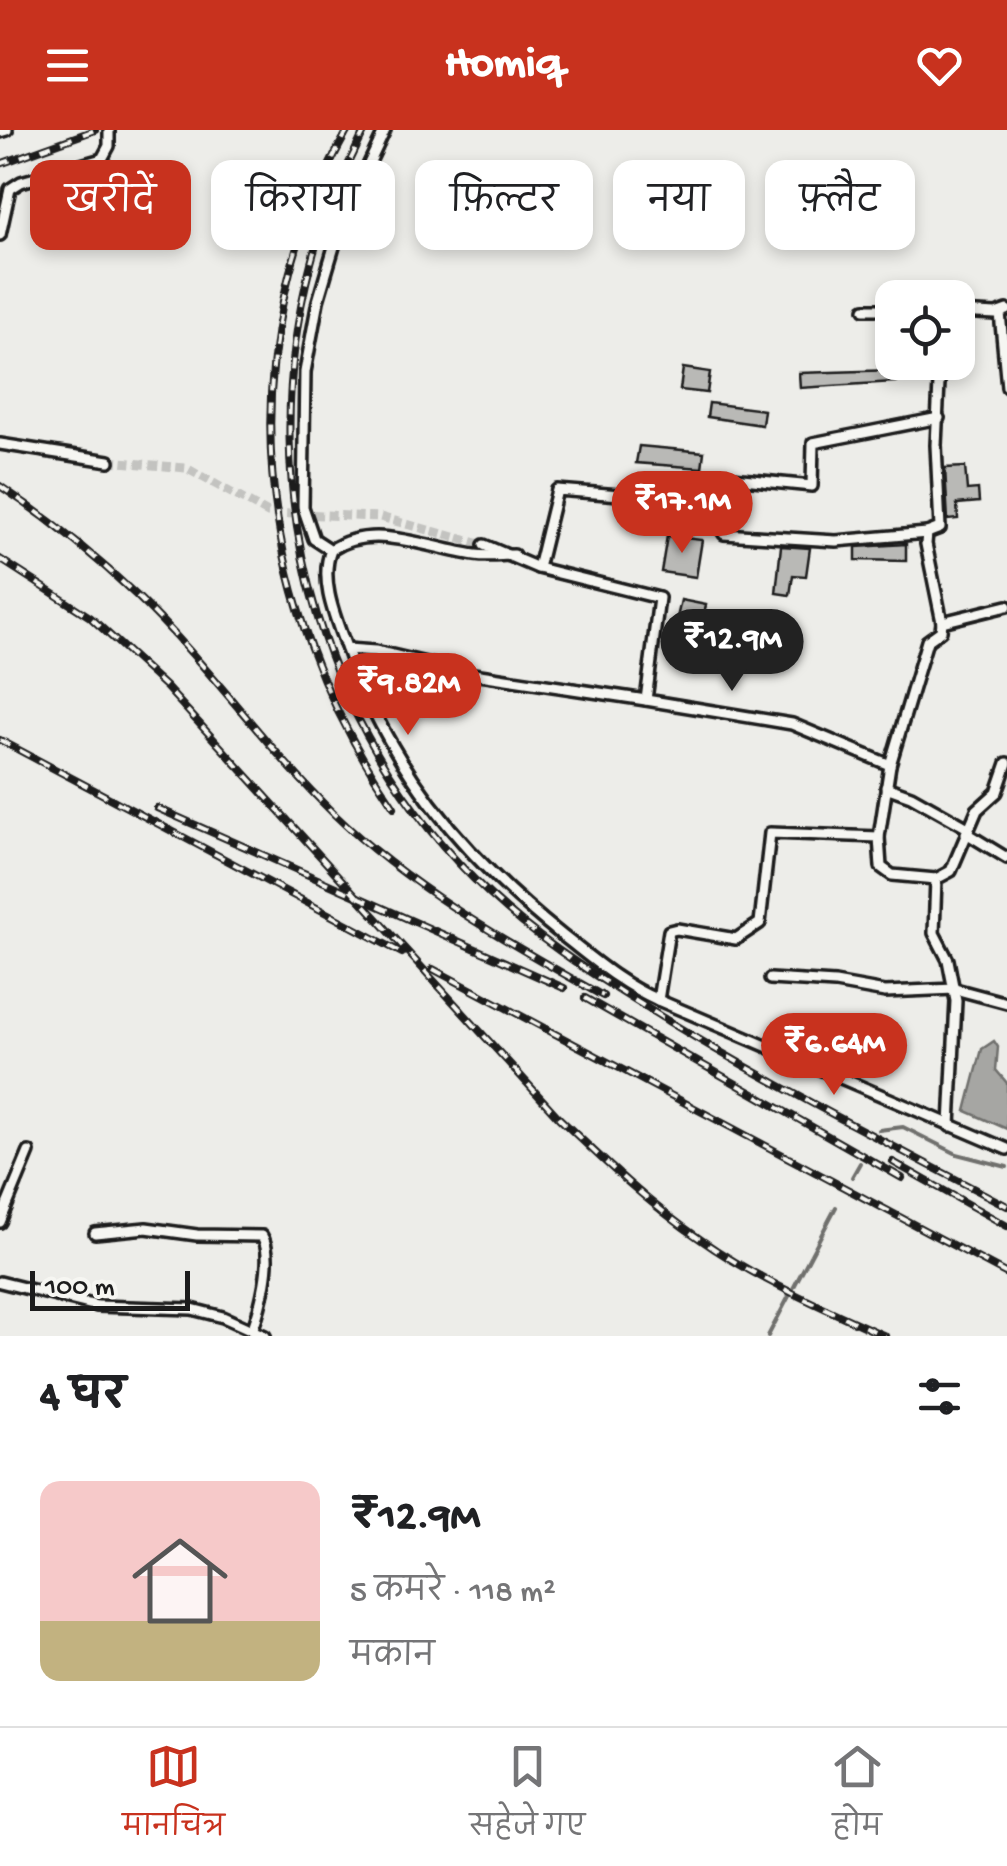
<!DOCTYPE html>
<html lang="hi">
<head>
<meta charset="utf-8">
<style>
  :root { --surface:#fff; --page:#f2f2f2; --text:#202124; --muted:#757577; --line:#e0e0e0; --accent:#c8321e }
  body { margin:0; font-family:"Gochi Hand","Playpen Sans Deva",sans-serif; background:var(--page); color:var(--text); height:100vh; display:flex; flex-direction:column; font-size:38px; white-space:nowrap }
  * { box-sizing:border-box; margin:0 }
  p { font-size:32px; color:var(--muted) }
  .icon { flex:none; width:55px; height:55px; fill:none; stroke:currentColor; stroke-width:2; stroke-linecap:round; stroke-linejoin:round }
  .map { position:relative; height:1206px; overflow:hidden }
  .details { display:flex; flex-direction:column; background:var(--surface); flex:1 }
  .details>* { flex:none }
  .top-card { position:absolute; left:30px; top:30px; width:948px; height:90px; display:flex; gap:20px }
  .controls { position:absolute; left:875px; top:150px; display:grid; gap:20px }
  .controls a { display:grid; place-items:center; width:100px; height:100px; border-radius:20px; background:var(--surface); box-shadow:0 5px 15px #0003; font-size:50px }
  .scale { position:absolute; left:30px; bottom:25px; width:160px; box-sizing:border-box; padding-left:10px; border:5px solid #1c1c1c; border-top:0; font-size:28px; line-height:35px; white-space:nowrap; color:#1c1c1c; -webkit-text-stroke:8px #f6f6f2; paint-order:stroke }
  .price { position:absolute; translate:-50% -85px; padding:0 22px; border-radius:35px; background:var(--accent); color:#fff; font-size:32px; line-height:65px; filter:drop-shadow(0 2px 5px #0008) }
  .price::after { content:''; position:absolute; left:50%; top:60px; width:30px; height:22px; margin-left:-15px; background:inherit; clip-path:polygon(0 0,100% 0,50% 100%) }
  .price.on { background:#222; color:#fff }
  ul { padding:0; list-style:none }
  li { display:flex; align-items:center; gap:30px; height:250px; padding:0 40px }
  li+li { border-top:2px solid var(--line) }
  li span { display:grid; place-items:center; flex:none; width:280px; height:200px; border-radius:20px; color:#555 }
  li>.icon { margin-inline-start:auto }
  span .icon { width:120px; height:120px; fill:#fffc; stroke-width:1 }
  li b { font-size:42px }
  h2 { display:flex; justify-content:space-between; align-items:center; height:120px; padding:0 40px; font-size:42px }
  .pill { padding:0 35px; border-radius:20px; background:var(--surface); box-shadow:0 5px 15px #0003; font-size:35px; line-height:90px }
  .pill.on { background:var(--accent); color:#fff }
  header { display:flex; justify-content:space-between; align-items:center; height:130px; padding:0 40px; background:var(--accent); color:#fff; font-size:45px; font-weight:700 }
  .tabs { display:flex; justify-content:space-around; align-items:center; height:140px; border-top:2px solid var(--line); background:var(--surface); font-size:28px; color:var(--muted) }
  .tabs a { display:grid; justify-items:center; gap:5px }
  .tabs .on { color:var(--accent) }
  .map>svg:first-child { display:block }
  .water { fill:#a6a6a3; stroke:#6f6f6d; stroke-width:2.5 }
  .lines { fill:none; stroke-linecap:round; stroke-linejoin:round }
  .stream { stroke:#6f6f6d; stroke-width:4 }
  .building { fill:#b9b9b6; stroke:#1c1c1c; stroke-width:2.5 }
  .minor-tunnel { stroke:#c3c3c0; stroke-width:9; stroke-dasharray:9 4.5; stroke-linecap:butt }
  .minor-casing { stroke:#1c1c1c; stroke-width:16 }
  .minor { stroke:#f6f6f2; stroke-width:9 }
  .rail-casing { stroke:#1c1c1c; stroke-width:8 }
  .rail { stroke:#f6f6f2; stroke-width:4; stroke-dasharray:11; stroke-linecap:butt }
</style>
</head>
<body>
<header><svg class="icon" aria-label="menu" viewBox="0 0 24 24"><path d="M4 6h16M4 12h16M4 18h16"/></svg>Homiq<svg class="icon" aria-label="heart" viewBox="0 0 24 24"><path d="M12 20l-8-8c-3-5 5-10 8-4 3-6 11-1 8 4z"/></svg></header>
<div class="map">
<svg width="1007" height="1206" viewBox="0 0 1007 1206">
  <rect width="100%" height="100%" fill="#edede9"/>
  <filter id="ink" filterUnits="userSpaceOnUse"><feTurbulence type="fractalNoise" baseFrequency=".01" numOctaves="2"/><feDisplacementMap in="SourceGraphic" scale="20" xChannelSelector="R" yChannelSelector="G"/><feConvolveMatrix kernelMatrix="1 2 1 2 8 2 1 2 1" color-interpolation-filters="sRGB"/></filter>
  <g filter="url(#ink)">
    <!-- water -->
    <path class="water" d="M994,911L998,917L996,940L1007,953V999L966,981L982,919Z"/>
    <g class="lines">
      <!-- stream -->
      <g class="stream">
        <path d="M879,1000L903,997L957,1024L1007,1037"/>
        <path d="M852,1047L860,1033"/>
        <path d="M768,1206L836,1077"/>
      </g>
    </g>
    <!-- building -->
    <g class="building">
      <path d="M894,232H908L909,251L800,258L799,243L894,240Z"/>
      <path d="M683,238L710,242L707,263L680,260Z"/>
      <path d="M709,273L764,280L762,295L707,287Z"/>
      <path d="M639,316L704,322L702,338L636,333Z"/>
      <path d="M965,337L967,360L978,359L979,372L957,374L958,389L948,390L945,338Z"/>
      <path d="M667,406L702,410L696,447L661,442Z"/>
      <path d="M906,414V431L856,430V417Z"/>
      <path d="M781,416L810,418L806,446L793,445L790,465L776,463Z"/>
      <path d="M681,470L706,475L703,489L697,487L693,501L675,497Z"/>
    </g>
    <g class="lines">
      <!-- minor-tunnel -->
      <path class="minor-tunnel" d="M109,331L186,338L268,383L380,387L484,415"/>
      <!-- minor casing -->
      <g class="minor-casing">
        <g id="minor">
          <path d="M0,2L7,0"/>
          <path d="M0,105L10,59L21,52L102,29L109,16V1"/>
          <path d="M865,179H892"/>
          <path d="M958,182L996,184L1007,180"/>
          <path d="M1000,183L1007,257"/>
          <path d="M940,232L936,315L940,398L927,403L926,414L942,492"/>
          <path d="M0,314L109,331"/>
          <path d="M927,403L836,411L724,404L721,399L722,376L708,372V349L712,346L812,356L813,313L939,288"/>
          <path d="M484,415L538,438L659,468L646,570L792,594L890,635"/>
          <path d="M331,420L314,409L303,377L305,242L318,171L341,93L385,0"/>
          <path d="M514,425C501,425 488,427 475,425C429,419 374,391 331,420C320,448 333,482 343,509C388,635 459,723 563,806C594,830 621,854 658,870"/>
          <path d="M538,438L557,360L708,372"/>
          <path d="M347,519L375,521L473,544L646,570"/>
          <path d="M886,657L911,666L968,698"/>
          <path d="M966,703L1007,728"/>
          <path d="M879,707L770,703L760,793L736,809L677,799L669,801L658,870L1007,1019"/>
          <path d="M936,749L892,745L881,737L879,707L890,635L927,511L941,501L942,492L1007,476"/>
          <path d="M770,849L835,853L885,862L955,859L1007,873"/>
          <path d="M950,996L956,871L948,830L934,803L936,749L951,741L977,680L997,662L1007,633"/>
          <path d="M0,1092L29,1022"/>
          <path d="M95,1103L146,1098L197,1105L262,1106C275,1126 260,1179 252,1201"/>
          <path d="M0,1152L97,1176L192,1179L223,1187L265,1206"/>
        </g>
      </g>
      <!-- minor -->
      <use href="#minor" class="minor"/>
      <!-- rail casing -->
      <g class="rail-casing">
        <g id="rail">
          <path d="M348,0C224,218 255,476 394,677"/>
          <path d="M365,0C344,43 323,86 311,133C249,367 323,620 506,779C555,822 613,857 668,891C778,958 893,1016 1007,1076"/>
          <path d="M0,34L95,0"/>
          <path d="M0,356C48,388 94,425 136,465C207,533 264,615 334,684C411,759 509,813 603,866"/>
          <path d="M0,429L90,487L166,557L559,988C604,1031 649,1074 700,1109C756,1149 822,1177 885,1206"/>
          <path d="M0,610L402,823"/>
          <path d="M157,678L564,858"/>
          <path d="M433,839L1007,1144"/>
          <path d="M585,868L902,1048"/>
          <path d="M893,1032L1007,1096"/>
        </g>
      </g>
      <!-- rail -->
      <use href="#rail" class="rail"/>
    </g>
  </g>
</svg>
<div class="controls">
<a><svg class="icon" aria-label="locate" viewBox="0 0 24 24"><circle cx="12" cy="12" r="6"/><path d="M12 2v4M12 18v4M2 12h4M18 12h4"/></svg></a>
</div>
<div class="scale">100 m</div>
<b class="price" style="left:682px;top:426px">₹17.1M</b>
<b class="price on" style="left:732px;top:564px">₹12.9M</b>
<b class="price" style="left:408px;top:608px">₹9.82M</b>
<b class="price" style="left:834px;top:968px">₹6.64M</b>
<div class="top-card">
<a class="pill on">खरीदें</a>
<a class="pill">किराया</a>
<a class="pill">फ़िल्टर</a>
<a class="pill">नया</a>
<a class="pill">फ़्लैट</a>
</div>
</div>
<section class="details">
<h2>4 घर<svg class="icon" aria-label="filters" viewBox="0 0 24 24"><path d="M4 7h16M4 17h16"/><circle cx="9" cy="7" r="2"/><circle cx="15" cy="17" r="2"/></svg></h2>
<ul>
<li><span style="background:linear-gradient(#f6c9c9 70%,#c2b280 0)"><svg class="icon" aria-label="home" viewBox="0 0 24 24"><path d="M3 11l9-7 9 7M6 9v11h12V9"/></svg></span><div><b>₹12.9M</b><p>5 कमरे · 118 m²</p><p>मकान</p></div></li>
</ul>
</section>
<nav class="tabs">
<a class="on"><svg class="icon" aria-label="map" viewBox="0 0 24 24"><path d="M3 6l6-2 6 2 6-2v14l-6 2-6-2-6 2zM9 4v14M15 6v14"/></svg>मानचित्र</a>
<a><svg class="icon" aria-label="saved" viewBox="0 0 24 24"><path d="M7 4h10v16l-5-4-5 4z"/></svg>सहेजे गए</a>
<a><svg class="icon" aria-label="home" viewBox="0 0 24 24"><path d="M3 11l9-7 9 7M6 9v11h12V9"/></svg>होम</a>
</nav>
</body>
</html>
